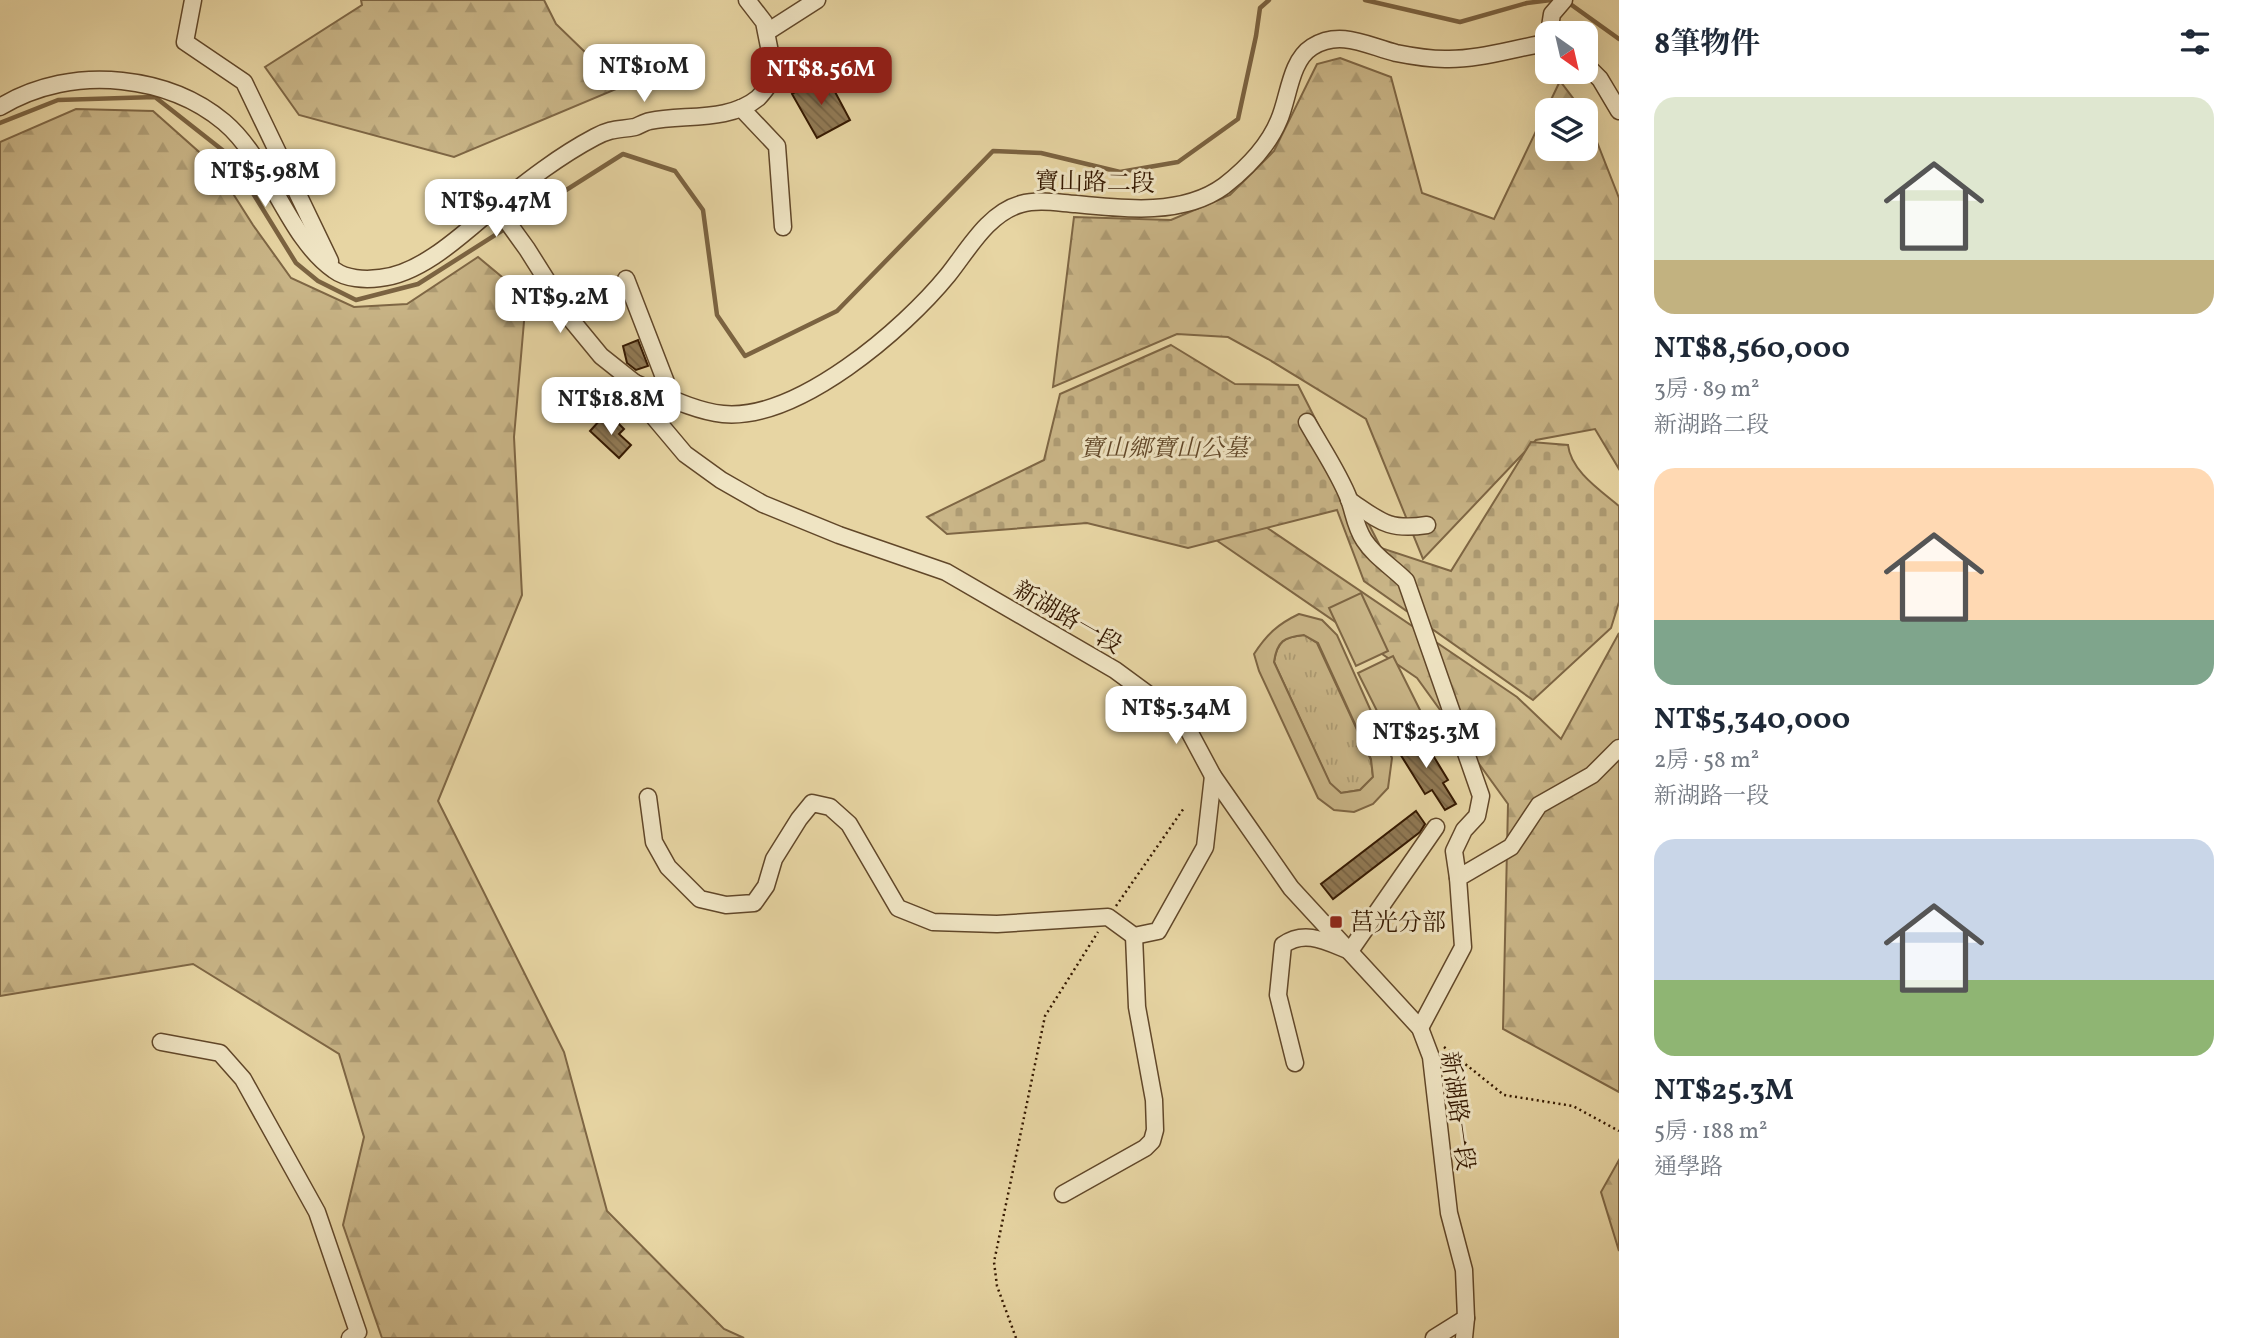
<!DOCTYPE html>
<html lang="zh-TW">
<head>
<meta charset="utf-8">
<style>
  :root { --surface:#fff; --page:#f6f6f7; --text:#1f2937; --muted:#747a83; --accent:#8f2418 }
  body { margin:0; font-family:Vollkorn,"Noto Serif TC",serif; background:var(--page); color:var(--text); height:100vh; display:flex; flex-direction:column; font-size:26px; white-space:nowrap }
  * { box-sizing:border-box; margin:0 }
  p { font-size:23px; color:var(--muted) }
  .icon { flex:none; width:38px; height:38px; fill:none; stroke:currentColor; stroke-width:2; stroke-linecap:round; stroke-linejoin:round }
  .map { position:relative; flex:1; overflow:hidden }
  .panel { display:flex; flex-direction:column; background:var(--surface); width:630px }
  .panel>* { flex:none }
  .needle { width:46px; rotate:146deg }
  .controls { position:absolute; left:1535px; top:21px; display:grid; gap:14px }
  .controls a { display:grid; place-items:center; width:63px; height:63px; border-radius:14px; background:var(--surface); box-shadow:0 7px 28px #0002; font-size:35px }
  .price { position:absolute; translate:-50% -60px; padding:0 16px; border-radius:14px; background:#fff; color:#222; font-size:23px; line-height:46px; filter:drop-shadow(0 2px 4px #0008) }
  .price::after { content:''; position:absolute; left:50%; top:42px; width:21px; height:16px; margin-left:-10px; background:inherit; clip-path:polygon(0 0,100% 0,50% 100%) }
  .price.on { background:var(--accent); color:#fff }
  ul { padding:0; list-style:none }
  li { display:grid; align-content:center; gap:14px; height:371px; padding:0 35px }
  li span { display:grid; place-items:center; height:217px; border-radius:21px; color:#555 }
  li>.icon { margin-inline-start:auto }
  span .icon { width:126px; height:126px; fill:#fffc; stroke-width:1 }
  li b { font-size:30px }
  h2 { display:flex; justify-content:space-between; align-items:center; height:84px; padding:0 35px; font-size:30px }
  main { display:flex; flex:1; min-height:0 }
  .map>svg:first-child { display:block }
  .grass { fill:url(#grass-tufts); stroke:#7e6644; stroke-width:2 }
  .forest { fill:url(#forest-firs); stroke:#7e6644; stroke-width:2 }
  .cemetery { fill:url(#cemetery-stones); stroke:#7e6644; stroke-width:2 }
  .pitch { fill:#c9b587; stroke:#7e6644; stroke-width:2; fill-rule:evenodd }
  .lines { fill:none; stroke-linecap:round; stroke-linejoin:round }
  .stream { stroke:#7b6341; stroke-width:4.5 }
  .building { fill:url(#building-back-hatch); stroke:#341800; stroke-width:2 }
  .minor-casing { stroke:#614729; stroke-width:19 }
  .path { stroke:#341800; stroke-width:2.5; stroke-dasharray:2 3.5; stroke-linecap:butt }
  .minor { stroke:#efe4c3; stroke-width:16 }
  .poi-dot { fill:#8f2418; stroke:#efe4c3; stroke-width:2.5 }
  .labels { text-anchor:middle; stroke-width:6; stroke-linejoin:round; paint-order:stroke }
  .street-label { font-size:24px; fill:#341800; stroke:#efe4c3 }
  .park-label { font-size:24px; font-style:italic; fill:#614728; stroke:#efe4c3 }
  .poi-label { font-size:24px; fill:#341800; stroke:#efe4c3; text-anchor:start }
</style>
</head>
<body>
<main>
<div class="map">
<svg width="1619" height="1338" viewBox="0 0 1619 1338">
  <defs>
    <pattern id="grass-tufts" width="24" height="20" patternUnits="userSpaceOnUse" patternTransform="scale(1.75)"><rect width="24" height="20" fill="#c9b587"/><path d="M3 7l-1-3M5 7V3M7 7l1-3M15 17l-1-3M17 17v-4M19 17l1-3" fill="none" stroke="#ad9b73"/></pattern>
    <pattern id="forest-firs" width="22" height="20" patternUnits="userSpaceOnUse" patternTransform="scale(1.75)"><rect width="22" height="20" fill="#c9b587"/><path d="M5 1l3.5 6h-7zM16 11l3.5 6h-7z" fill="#ad9b73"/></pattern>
    <pattern id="cemetery-stones" width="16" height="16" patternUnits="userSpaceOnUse" patternTransform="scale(1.75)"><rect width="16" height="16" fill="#c9b587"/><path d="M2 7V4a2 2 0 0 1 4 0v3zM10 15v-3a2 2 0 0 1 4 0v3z" fill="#ad9b73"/></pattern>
    <pattern id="building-back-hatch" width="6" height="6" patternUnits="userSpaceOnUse" patternTransform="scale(1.75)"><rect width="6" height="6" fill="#917a55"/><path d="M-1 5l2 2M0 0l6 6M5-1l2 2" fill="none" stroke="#776344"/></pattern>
  </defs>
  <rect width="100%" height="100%" fill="#e7d5a3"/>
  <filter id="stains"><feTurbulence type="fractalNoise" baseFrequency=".00286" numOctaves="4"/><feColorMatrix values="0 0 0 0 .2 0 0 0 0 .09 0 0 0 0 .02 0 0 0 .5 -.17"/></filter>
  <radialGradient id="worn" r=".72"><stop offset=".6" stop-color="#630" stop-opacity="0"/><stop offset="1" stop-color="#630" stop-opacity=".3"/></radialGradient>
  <!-- grass -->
  <path class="grass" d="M1304,635L1317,643L1371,760L1373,777L1360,790L1341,793L1330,784L1274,662C1277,641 1284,637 1304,635Z"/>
  <!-- forest -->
  <g class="forest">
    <path d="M361,0H544L556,24L621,87L454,157L299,115L265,67L362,5Z"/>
    <path d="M1340,58L1391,77L1422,193L1494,219L1560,81L1582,110H1547V149H1586V114L1619,198V469L1595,429L1536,440L1423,559L1366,419L1268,359L1228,337L1177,334L1053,387L1074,217L1171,220L1230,195L1274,151L1317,64Z"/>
    <path d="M76,109L153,111L216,167L253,225L291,278L354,307L407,304L478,257L508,282L525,310L514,437L522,595L438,801L564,1052L607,1211L724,1329L744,1338H382L343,1225L364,1137L339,1054L193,964L0,996V142Z"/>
    <path d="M1257,521L1517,697L1561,739L1619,633V1092L1503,1029L1508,804L1417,678L1216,540Z"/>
    <path d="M1619,1160V1251L1601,1192Z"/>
  </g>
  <!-- cemetery -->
  <path class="cemetery" d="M1171,345L1235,384L1298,385L1381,548L1451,571L1531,442L1568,445C1571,471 1600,490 1619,506V602L1611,628L1533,700L1364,581L1337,510L1188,548L1087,523L947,534L927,517L1044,460L1060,394Z"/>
  <!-- pitch -->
  <g class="pitch">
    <path d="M1361,593L1388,651L1356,666L1329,608Z"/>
    <path d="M1299,614L1322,620L1337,635L1392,758L1388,788L1373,804L1354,812L1334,810L1318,798L1259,671L1254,654C1267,634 1278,624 1299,614ZM1304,635L1318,643L1371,759L1373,777L1360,790L1341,793L1330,783L1274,662C1277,641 1284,637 1304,635Z"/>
    <path d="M1393,656L1426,722L1391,739L1358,673Z"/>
  </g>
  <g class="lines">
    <!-- stream -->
    <g class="stream">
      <path d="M1365,0L1460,22L1527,3L1551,0"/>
      <path d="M1566,1L1619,39"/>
      <path d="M0,123L58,100L155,97L230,156L296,263L318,281L356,300L418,284L623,154L675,171L703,210L717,315L745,356L837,311L993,151L1041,153L1120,172L1178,162L1238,119L1256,36L1260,8L1269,0"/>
    </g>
  </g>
  <!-- building -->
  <g class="building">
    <path d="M826,75L850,120L817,138L792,94Z"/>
    <path d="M638,340L648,366L636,370L627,363L623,346Z"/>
    <path d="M601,419L610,428L616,421L624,429L619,434L631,445L619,458L590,431Z"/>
    <path d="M1420,734L1448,780L1443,783L1456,804L1445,810L1432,790L1425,794L1397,749Z"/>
    <path d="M1416,811L1425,824L1420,832L1333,899L1321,884Z"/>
  </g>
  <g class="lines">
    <!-- minor casing -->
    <g class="minor-casing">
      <g id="minor">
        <path d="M193,0L185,42L244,82L330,261"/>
        <path d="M767,32L817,0"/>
        <path d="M1549,33L1552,14L1564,0"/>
        <path d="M1586,65L1600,79L1619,111"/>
        <path d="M0,107C36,85 81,76 122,81C160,85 194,97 224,122C270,161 287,237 334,270C346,279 365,280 380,278C422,274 464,233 495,207C527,181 559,156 595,137C612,128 618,130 635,127C640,125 645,122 650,121C684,114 729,122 758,98C764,92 769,84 775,77L764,22L747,0"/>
        <path d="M741,108L777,146L783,227"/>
        <path d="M496,206L527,249L573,322L601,356L635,383L653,416L685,454L721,480L763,504L839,535L946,572L1115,670L1183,720L1213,776L1291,888L1420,1028L1431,1057L1449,1213L1464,1270L1466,1318L1464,1338"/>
        <path d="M626,279L672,398"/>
        <path d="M635,383C662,394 693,411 723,414C798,421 904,329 948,275C968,250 988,213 1021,204C1038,199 1059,203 1076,204C1123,209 1183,216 1224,186C1247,168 1268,147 1279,120C1289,97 1290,61 1312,47C1340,29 1368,46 1396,53C1411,56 1429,59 1445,59C1479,60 1514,48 1547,43"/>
        <path d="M1307,422C1321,447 1339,473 1349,499C1354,513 1355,526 1364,540C1375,557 1391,566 1406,581L1481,796L1477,816L1464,830L1454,851L1458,878"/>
        <path d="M1349,500C1380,521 1388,531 1427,525"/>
        <path d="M648,797L654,842L668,867L700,899L726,905L754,903L766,886L774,859L799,819L812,803L830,807L849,824L898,908L933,922L997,924L1108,917L1134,936L1158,931L1205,847L1213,776"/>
        <path d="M1420,1028L1463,947L1458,878L1511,847L1539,805L1592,775L1619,748"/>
        <path d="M161,1042L220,1053L243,1079L317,1212L358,1332L350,1338"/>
        <path d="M1295,1063L1278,995L1283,945C1305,929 1327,942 1350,951L1436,827"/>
        <path d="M1063,1194L1145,1148L1152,1141L1155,1130L1154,1100L1137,1007L1134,936"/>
        <path d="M1434,1338L1466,1318"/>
      </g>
    </g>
    <!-- path -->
    <g class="path">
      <path d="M1116,906L1184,808"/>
      <path d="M1444,1047L1504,1095L1573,1106L1619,1131"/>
      <path d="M1016,1338L997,1286L994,1262L1045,1016L1098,932"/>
    </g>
    <!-- minor -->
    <use href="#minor" class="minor"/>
  </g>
  <!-- markers -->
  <rect class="poi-dot" x="1329" y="915" width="14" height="14" rx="3.5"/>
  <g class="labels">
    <!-- street labels -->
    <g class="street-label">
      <text transform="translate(1095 182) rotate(1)" y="8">寶山路二段</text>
      <text transform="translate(1068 617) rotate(30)" y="8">新湖路一段</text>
      <text transform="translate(1458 1111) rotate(82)" y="8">新湖路一段</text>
    </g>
    <!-- park labels -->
    <g class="park-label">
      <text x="1164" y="456">寶山鄉寶山公墓</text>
    </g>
    <!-- poi labels -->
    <g class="poi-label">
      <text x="1350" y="930">莒光分部</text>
    </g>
  </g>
  <rect width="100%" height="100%" filter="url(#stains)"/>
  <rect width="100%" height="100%" fill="url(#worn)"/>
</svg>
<div class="controls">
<a><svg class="needle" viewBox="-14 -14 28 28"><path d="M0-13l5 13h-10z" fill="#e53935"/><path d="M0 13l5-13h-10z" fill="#747a83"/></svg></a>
<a><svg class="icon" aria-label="layers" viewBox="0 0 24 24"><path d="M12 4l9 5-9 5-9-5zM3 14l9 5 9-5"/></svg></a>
</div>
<b class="price" style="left:644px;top:104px">NT$10M</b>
<b class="price on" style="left:821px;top:107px">NT$8.56M</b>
<b class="price" style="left:265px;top:209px">NT$5.98M</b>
<b class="price" style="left:496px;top:239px">NT$9.47M</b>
<b class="price" style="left:560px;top:335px">NT$9.2M</b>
<b class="price" style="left:611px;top:437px">NT$18.8M</b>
<b class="price" style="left:1176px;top:746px">NT$5.34M</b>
<b class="price" style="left:1426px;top:770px">NT$25.3M</b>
</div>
<section class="panel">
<h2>8筆物件<svg class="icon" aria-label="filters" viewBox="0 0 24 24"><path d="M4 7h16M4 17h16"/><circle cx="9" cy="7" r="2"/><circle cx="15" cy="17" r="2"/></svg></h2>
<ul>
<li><span style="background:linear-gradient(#dfe7d0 75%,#c2b280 0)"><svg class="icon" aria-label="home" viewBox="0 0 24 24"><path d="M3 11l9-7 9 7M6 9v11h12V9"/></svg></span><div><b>NT$8,560,000</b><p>3房 · 89 m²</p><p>新湖路二段</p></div></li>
<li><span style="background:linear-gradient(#ffd9b3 70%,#7fa58c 0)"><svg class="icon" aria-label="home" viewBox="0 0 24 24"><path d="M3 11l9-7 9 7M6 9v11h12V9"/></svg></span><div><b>NT$5,340,000</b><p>2房 · 58 m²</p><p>新湖路一段</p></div></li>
<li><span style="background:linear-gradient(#c9d6e8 65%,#8fb573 0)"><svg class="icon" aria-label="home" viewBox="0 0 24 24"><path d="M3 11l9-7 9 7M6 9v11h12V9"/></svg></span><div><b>NT$25.3M</b><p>5房 · 188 m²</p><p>通學路</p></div></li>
</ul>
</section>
</main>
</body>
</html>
